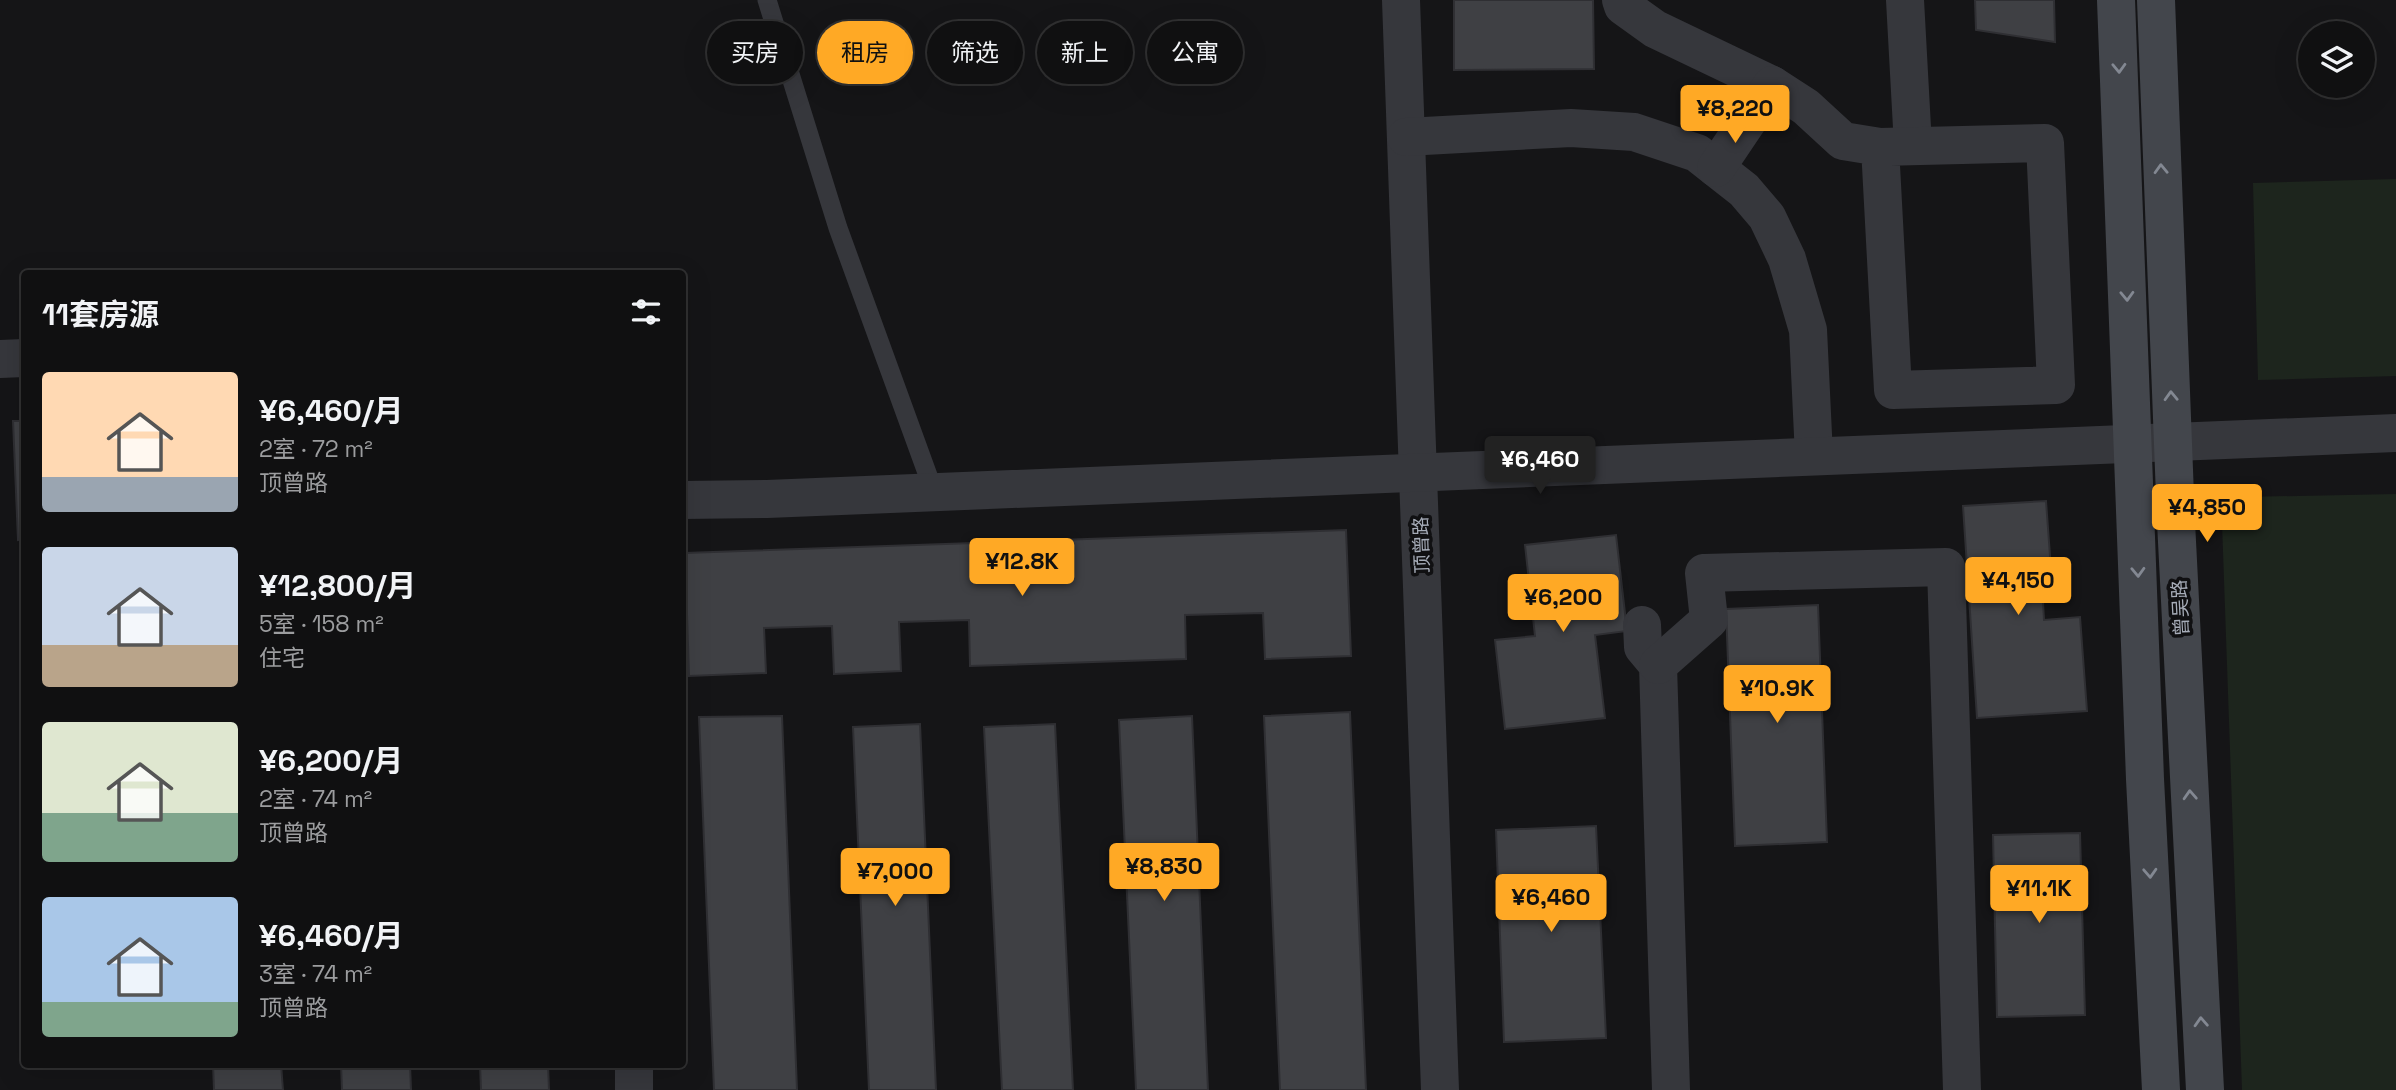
<!DOCTYPE html>
<html lang="zh">
<head>
<meta charset="utf-8">
<style>
  :root { --surface:#101011; --page:#19191a; --text:#f1f3f6; --muted:#9c9d9f; --line:#303031; --accent:#ffa925 }
  body { margin:0; font-family:"Space Grotesk","Noto Sans SC",sans-serif; background:var(--page); color:var(--text); height:100vh; display:flex; flex-direction:column; font-size:26px; white-space:nowrap }
  * { box-sizing:border-box; margin:0 }
  p { font-size:23px; color:var(--muted) }
  .icon { flex:none; width:38px; height:38px; fill:none; stroke:currentColor; stroke-width:2; stroke-linecap:round; stroke-linejoin:round }
  .map { position:relative; flex:1; overflow:hidden }
  .panel { position:absolute; left:21px; top:270px; width:665px; height:798px; display:flex; flex-direction:column; background:var(--surface); border-radius:7px; box-shadow:0 7px 28px #0002,0 0 0 2px var(--line) }
  .panel>* { flex:none }
  .banner { position:absolute; left:707px; top:21px; width:665px; height:63px; display:flex; gap:14px }
  .tools { position:absolute; left:2298px; top:21px; display:grid; gap:14px }
  .tools a { display:grid; place-items:center; width:77px; height:77px; border-radius:50%; background:var(--surface); box-shadow:0 7px 28px #0002,0 0 0 2px var(--line); font-size:35px }
  .price { position:absolute; translate:-50% -60px; padding:0 16px; border-radius:7px; background:var(--accent); color:#111; font-size:23px; line-height:46px; filter:drop-shadow(0 2px 4px #0008) }
  .price::after { content:''; position:absolute; left:50%; top:42px; width:21px; height:16px; margin-left:-10px; background:inherit; clip-path:polygon(0 0,100% 0,50% 100%) }
  .price.current { background:#222; color:#fff }
  ul { padding:0; list-style:none }
  li { display:flex; align-items:center; gap:21px; height:175px; padding:0 21px }
  li span { display:grid; place-items:center; flex:none; width:196px; height:140px; border-radius:7px; color:#555 }
  li>.icon { margin-inline-start:auto }
  span .icon { width:84px; height:84px; fill:#fffc; stroke-width:1 }
  li b { font-size:30px }
  h2 { display:flex; justify-content:space-between; align-items:center; height:84px; padding:0 21px; font-size:30px }
  .chip { padding:0 24px; border-radius:32px; background:var(--surface); box-shadow:0 7px 28px #0002,0 0 0 2px var(--line); font-size:24px; line-height:63px }
  .chip.current { background:var(--accent); color:#111 }
  .map>svg:first-child { display:block }
  .green { fill:#1d251d }
  .building { fill:#3f4044; stroke:#2f2f33; stroke-width:2 }
  .lines { fill:none; stroke-linecap:round; stroke-linejoin:round }
  .lane { stroke:#36373c; stroke-width:19 }
  .street { stroke:#36373c; stroke-width:38 }
  .secondary { stroke:#43464c; stroke-width:38 }
  .oneway { stroke:#838892 }
  .labels { text-anchor:middle; stroke-width:7; stroke-linejoin:round; paint-order:stroke }
  .street-label { font-size:19px; fill:#a6acb8; stroke:#101012 }
</style>
</head>
<body>
<div class="map">
<svg width="2396" height="1090" viewBox="0 0 2396 1090">
  <rect width="100%" height="100%" fill="#151517"/>
  <!-- green -->
  <g class="green">
    <path d="M2396,179V376L2258,380L2253,183Z"/>
    <path d="M2396,494V1090H2242L2222,523L2243,497Z"/>
  </g>
  <!-- building -->
  <g class="building">
    <path d="M1454,0H1593L1594,69L1454,70Z"/>
    <path d="M1975,0H2054L2055,42L1976,30Z"/>
    <path d="M13,421H24V539L18,540Z"/>
    <path d="M2046,501L2052,583L2042,584L2044,620L2080,617L2087,711L1977,718L1963,506Z"/>
    <path d="M1346,530L1351,656L1265,659L1263,613L1185,615L1186,659L970,666L969,620L899,622L901,671L834,674L832,626L764,628L766,673L689,676L685,553Z"/>
    <path d="M1616,535L1627,631L1595,635L1605,718L1505,729L1495,640L1535,636L1525,545Z"/>
    <path d="M1818,605L1827,842L1735,846L1726,609Z"/>
    <path d="M1350,712L1366,1090H1280L1264,716Z"/>
    <path d="M782,716L797,1090H714L699,717Z"/>
    <path d="M1192,716L1208,1090H1136L1119,720Z"/>
    <path d="M920,724L936,1090H869L853,727Z"/>
    <path d="M1055,724L1073,1090H1002L984,727Z"/>
    <path d="M1596,826L1606,1038L1504,1042L1496,830Z"/>
    <path d="M2080,833L2085,1015L1997,1017L1993,835Z"/>
    <path d="M213,1064H281L283,1090H214Z"/>
    <path d="M341,1064H410L411,1090H342Z"/>
    <path d="M480,1064H548L549,1090H481Z"/>
  </g>
  <g class="lines">
    <!-- lane -->
    <path class="lane" d="M767,0L838,228L934,492"/>
    <!-- street -->
    <g class="street">
      <path d="M1401,0L1440,1090"/>
      <path d="M1621,0L1623,6L1655,29L1772,85"/>
      <path d="M1905,0L1913,146"/>
      <path d="M1406,137L1571,128L1634,132L1697,153L1716,168L1744,190L1767,217L1787,259L1808,330L1814,456"/>
      <path d="M1716,168L1772,85L1806,107L1843,141L1880,147L2045,143L2056,385L1893,390L1880,147"/>
      <path d="M0,359L24,358"/>
      <path d="M682,500L767,499L2396,433"/>
      <path d="M1642,625L1643,647L1658,665L1671,1090"/>
      <path d="M1658,665L1709,620L1704,573L1946,567L1962,1090"/>
      <path d="M634,1064V1090"/>
    </g>
    <!-- secondary -->
    <g class="secondary">
      <path d="M2116,0L2145,779L2161,1090"/>
      <path d="M2156,0L2176,522L2205,1090"/>
    </g>
  </g>
  <!-- one-way arrows -->
  <defs><path id="oneway-chevron" d="M-2-3.5L2.5 0L-2 3.5" fill="none" stroke-width="1.6" stroke-linecap="round" stroke-linejoin="round" transform="scale(1.75)"/></defs>
  <g class="oneway">
    <use href="#oneway-chevron" transform="translate(2119 68) rotate(88)"/>
    <use href="#oneway-chevron" transform="translate(2161 169) rotate(-92)"/>
    <use href="#oneway-chevron" transform="translate(2127 296) rotate(88)"/>
    <use href="#oneway-chevron" transform="translate(2171 396) rotate(-92)"/>
    <use href="#oneway-chevron" transform="translate(2138 572) rotate(88)"/>
    <use href="#oneway-chevron" transform="translate(2190 795) rotate(-93)"/>
    <use href="#oneway-chevron" transform="translate(2150 873) rotate(87)"/>
    <use href="#oneway-chevron" transform="translate(2201 1022) rotate(-93)"/>
  </g>
  <g class="labels">
    <!-- street labels -->
    <g class="street-label">
      <text transform="translate(1421 545) rotate(-92)" y="7">顶曾路</text>
      <text transform="translate(2180 608) rotate(-93)" y="7">曾吴路</text>
    </g>
  </g>
</svg>
<div class="tools">
<a><svg class="icon" aria-label="layers" viewBox="0 0 24 24"><path d="M12 4l9 5-9 5-9-5zM3 14l9 5 9-5"/></svg></a>
</div>
<b class="price" style="left:1735px;top:145px">¥8,220</b>
<b class="price current" style="left:1540px;top:496px">¥6,460</b>
<b class="price" style="left:2207px;top:544px">¥4,850</b>
<b class="price" style="left:1022px;top:598px">¥12.8K</b>
<b class="price" style="left:2018px;top:617px">¥4,150</b>
<b class="price" style="left:1563px;top:634px">¥6,200</b>
<b class="price" style="left:1777px;top:725px">¥10.9K</b>
<b class="price" style="left:1164px;top:903px">¥8,830</b>
<b class="price" style="left:895px;top:908px">¥7,000</b>
<b class="price" style="left:2039px;top:925px">¥11.1K</b>
<b class="price" style="left:1551px;top:934px">¥6,460</b>
<div class="banner">
<a class="chip">买房</a>
<a class="chip current">租房</a>
<a class="chip">筛选</a>
<a class="chip">新上</a>
<a class="chip">公寓</a>
</div>
<section class="panel">
<h2>11套房源<svg class="icon" aria-label="filters" viewBox="0 0 24 24"><path d="M4 7h16M4 17h16"/><circle cx="9" cy="7" r="2"/><circle cx="15" cy="17" r="2"/></svg></h2>
<ul>
<li><span style="background:linear-gradient(#ffd9b3 75%,#9aa5b1 0)"><svg class="icon" aria-label="home" viewBox="0 0 24 24"><path d="M3 11l9-7 9 7M6 9v11h12V9"/></svg></span><div><b>¥6,460/月</b><p>2室 · 72 m²</p><p>顶曾路</p></div></li>
<li><span style="background:linear-gradient(#c9d6e8 70%,#b9a48a 0)"><svg class="icon" aria-label="home" viewBox="0 0 24 24"><path d="M3 11l9-7 9 7M6 9v11h12V9"/></svg></span><div><b>¥12,800/月</b><p>5室 · 158 m²</p><p>住宅</p></div></li>
<li><span style="background:linear-gradient(#dfe7d0 65%,#7fa58c 0)"><svg class="icon" aria-label="home" viewBox="0 0 24 24"><path d="M3 11l9-7 9 7M6 9v11h12V9"/></svg></span><div><b>¥6,200/月</b><p>2室 · 74 m²</p><p>顶曾路</p></div></li>
<li><span style="background:linear-gradient(#a9c7e8 75%,#7fa58c 0)"><svg class="icon" aria-label="home" viewBox="0 0 24 24"><path d="M3 11l9-7 9 7M6 9v11h12V9"/></svg></span><div><b>¥6,460/月</b><p>3室 · 74 m²</p><p>顶曾路</p></div></li>
</ul>
</section>
</div>
</body>
</html>
